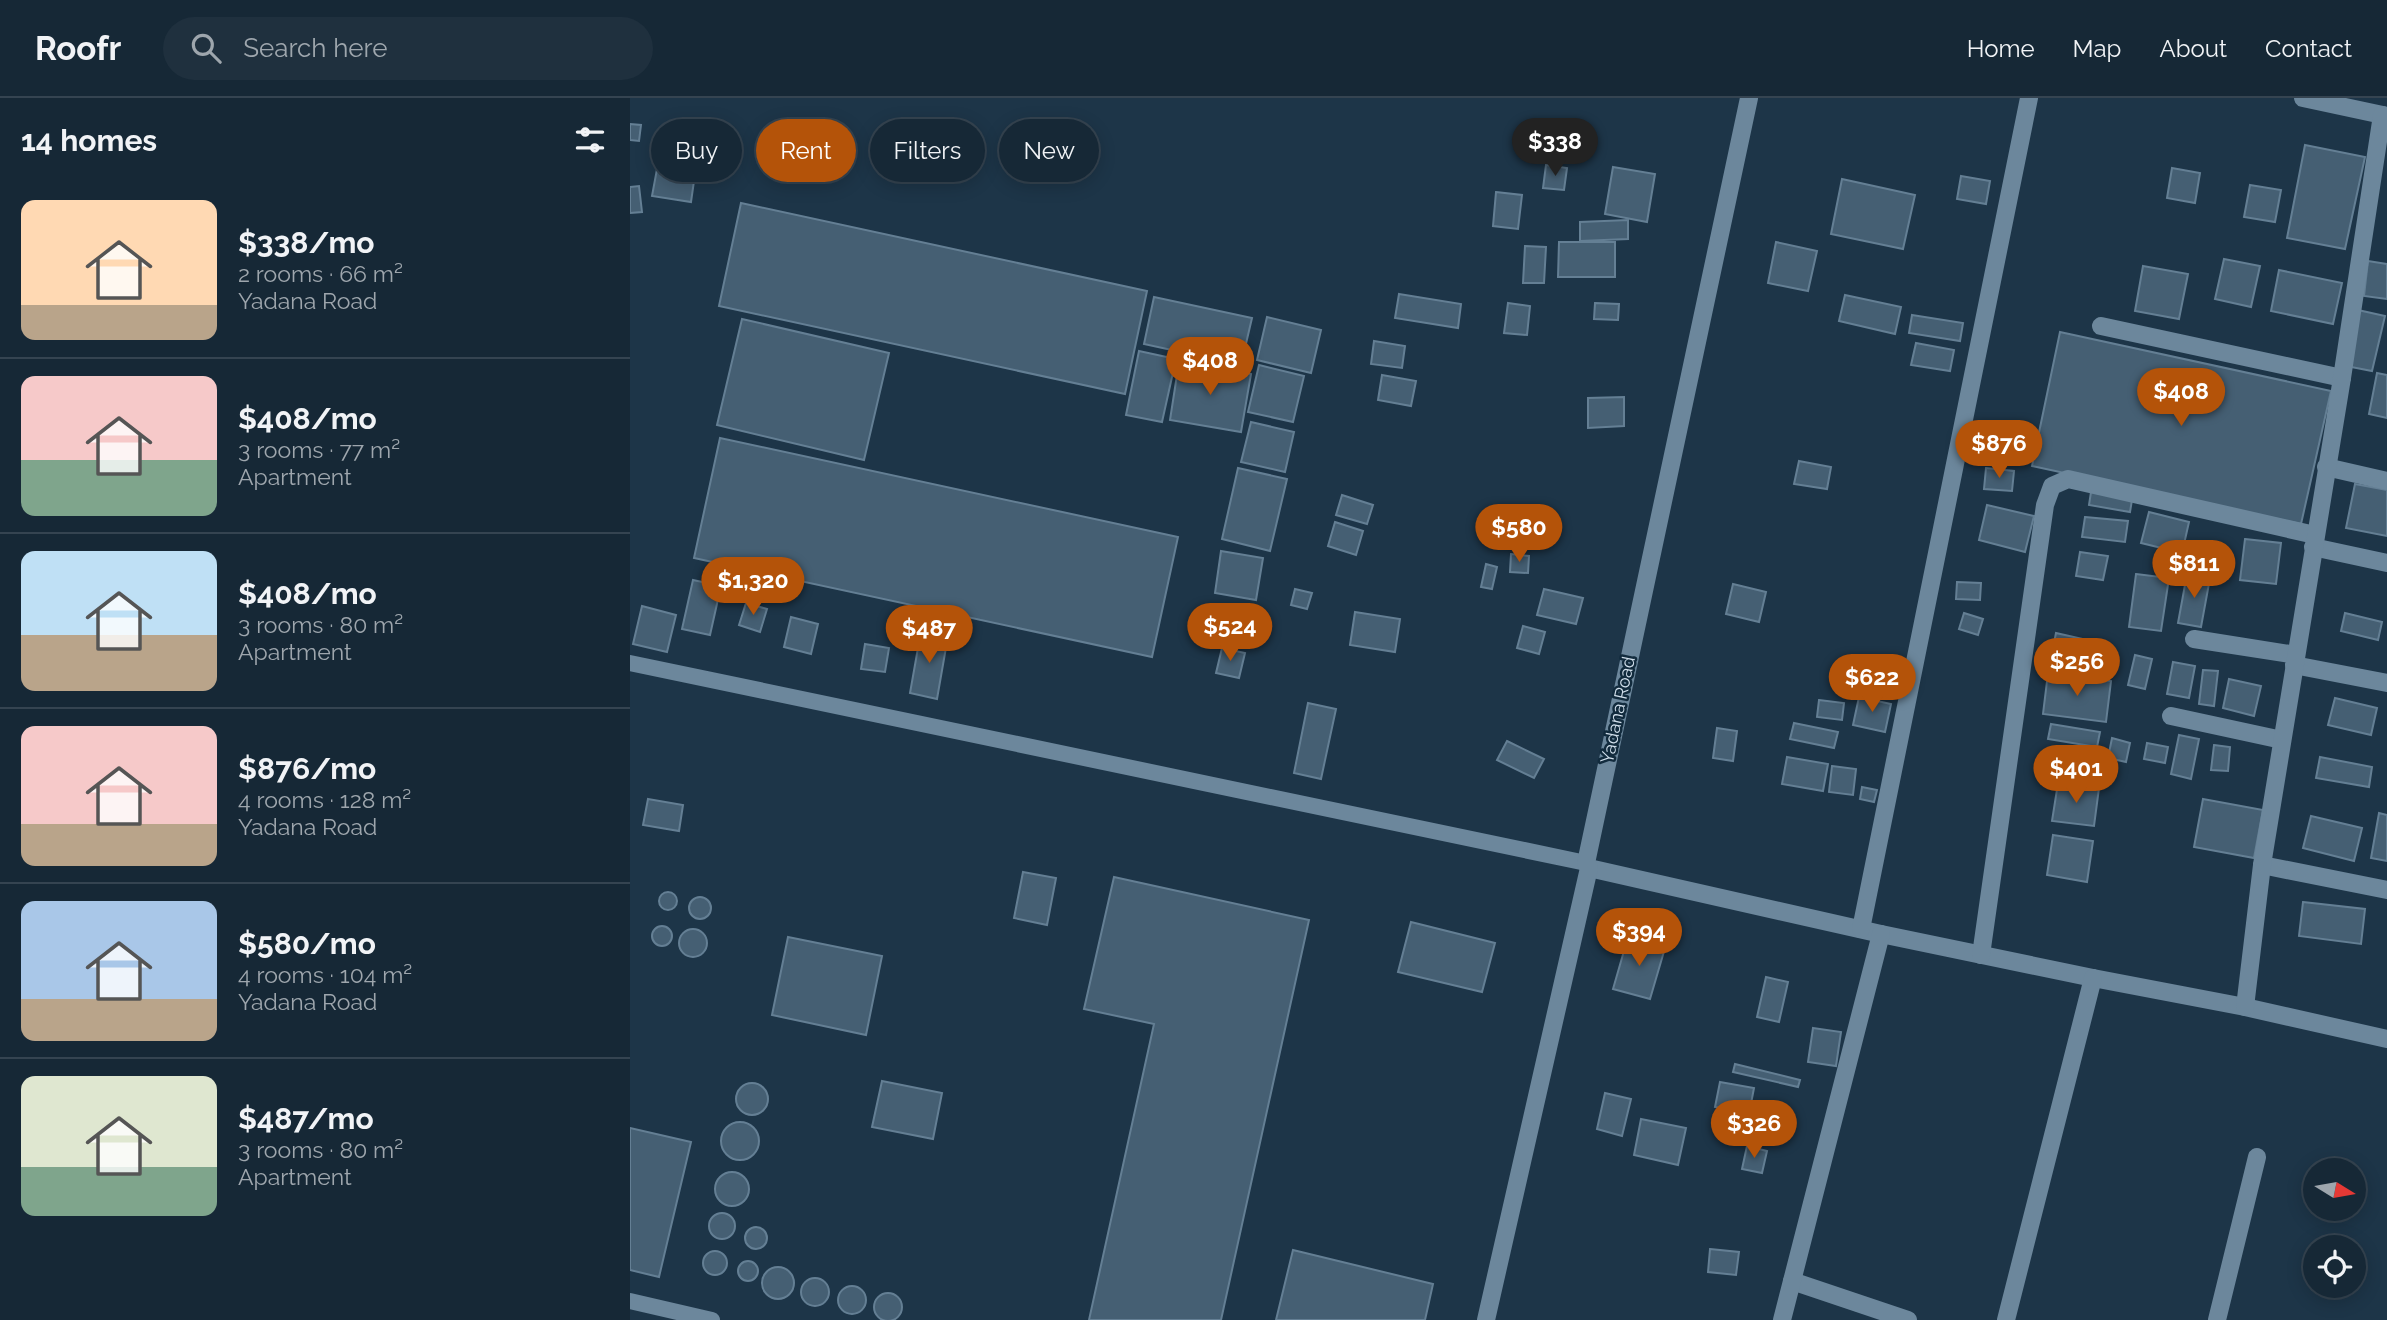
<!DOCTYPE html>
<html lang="en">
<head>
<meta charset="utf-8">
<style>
  :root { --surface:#162836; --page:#1f303e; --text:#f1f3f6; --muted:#9ea6ad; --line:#354451; --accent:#b45309 }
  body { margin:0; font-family:Raleway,sans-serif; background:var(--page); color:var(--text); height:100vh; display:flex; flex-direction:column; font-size:26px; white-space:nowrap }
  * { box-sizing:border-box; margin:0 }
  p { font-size:23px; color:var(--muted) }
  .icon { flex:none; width:38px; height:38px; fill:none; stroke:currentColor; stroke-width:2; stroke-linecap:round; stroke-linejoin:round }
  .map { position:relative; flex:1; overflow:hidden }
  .side { display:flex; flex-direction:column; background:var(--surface); width:630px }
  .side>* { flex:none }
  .banner { position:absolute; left:21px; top:21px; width:665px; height:63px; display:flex; gap:14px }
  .needle { width:46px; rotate:101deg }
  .fabs { position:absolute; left:1673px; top:1060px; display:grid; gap:14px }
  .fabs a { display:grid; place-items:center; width:63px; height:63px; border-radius:50%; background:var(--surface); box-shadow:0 4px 18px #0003,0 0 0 2px var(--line); font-size:35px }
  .price { position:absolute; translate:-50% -60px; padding:0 16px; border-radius:24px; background:var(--accent); color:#fff; font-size:23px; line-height:46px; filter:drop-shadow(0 2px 4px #0008) }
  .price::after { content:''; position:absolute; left:50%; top:42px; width:21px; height:16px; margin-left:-10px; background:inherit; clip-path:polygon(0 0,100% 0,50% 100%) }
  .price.on { background:#222; color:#fff }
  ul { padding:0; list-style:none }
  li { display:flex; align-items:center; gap:21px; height:175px; padding:0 21px }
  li+li { border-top:2px solid var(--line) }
  li span { display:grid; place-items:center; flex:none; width:196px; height:140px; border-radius:14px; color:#555 }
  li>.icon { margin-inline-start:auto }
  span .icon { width:84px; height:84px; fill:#fffc; stroke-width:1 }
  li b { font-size:30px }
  h2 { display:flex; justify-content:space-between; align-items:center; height:84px; padding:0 21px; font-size:30px }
  .tag { padding:0 24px; border-radius:32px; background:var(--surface); box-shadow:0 4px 18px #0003,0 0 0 2px var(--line); font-size:24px; line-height:63px }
  .tag.on { background:var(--accent); color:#fff }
  header { display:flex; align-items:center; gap:42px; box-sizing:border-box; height:98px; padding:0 35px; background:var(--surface); border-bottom:2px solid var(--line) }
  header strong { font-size:33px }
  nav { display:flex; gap:38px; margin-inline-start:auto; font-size:24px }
  .search { width:490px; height:63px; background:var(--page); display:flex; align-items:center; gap:18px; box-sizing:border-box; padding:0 24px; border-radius:38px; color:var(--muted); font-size:26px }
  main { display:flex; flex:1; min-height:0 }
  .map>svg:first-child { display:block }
  .building { fill:#455f73; stroke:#647f94; stroke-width:2 }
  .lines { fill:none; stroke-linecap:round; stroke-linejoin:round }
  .lane { stroke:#6c879c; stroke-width:16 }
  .street { stroke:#6c879c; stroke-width:18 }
  .labels { text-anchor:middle; stroke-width:5; stroke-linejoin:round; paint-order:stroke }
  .street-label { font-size:18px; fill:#d1dfeb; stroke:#122b3d }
</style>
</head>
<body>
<header>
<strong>Roofr</strong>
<div class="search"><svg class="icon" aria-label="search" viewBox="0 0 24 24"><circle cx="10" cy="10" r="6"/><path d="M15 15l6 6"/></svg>Search here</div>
<nav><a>Home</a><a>Map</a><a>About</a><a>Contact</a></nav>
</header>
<main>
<section class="side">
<h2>14 homes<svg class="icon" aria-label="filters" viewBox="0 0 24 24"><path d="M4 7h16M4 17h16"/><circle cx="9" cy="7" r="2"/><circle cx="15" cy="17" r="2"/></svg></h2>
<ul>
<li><span style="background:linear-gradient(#ffd9b3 75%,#b9a48a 0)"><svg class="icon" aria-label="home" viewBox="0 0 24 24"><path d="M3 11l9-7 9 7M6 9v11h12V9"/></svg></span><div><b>$338/mo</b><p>2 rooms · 66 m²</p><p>Yadana Road</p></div></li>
<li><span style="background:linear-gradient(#f6c9c9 60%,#7fa58c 0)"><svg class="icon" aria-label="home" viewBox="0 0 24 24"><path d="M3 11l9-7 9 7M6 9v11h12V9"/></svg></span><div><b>$408/mo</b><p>3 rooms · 77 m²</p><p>Apartment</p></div></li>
<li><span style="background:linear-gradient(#bfe0f5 60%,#b9a48a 0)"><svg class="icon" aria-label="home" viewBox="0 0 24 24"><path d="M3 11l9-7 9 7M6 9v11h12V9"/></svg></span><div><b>$408/mo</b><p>3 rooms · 80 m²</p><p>Apartment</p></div></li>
<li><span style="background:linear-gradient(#f6c9c9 70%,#b9a48a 0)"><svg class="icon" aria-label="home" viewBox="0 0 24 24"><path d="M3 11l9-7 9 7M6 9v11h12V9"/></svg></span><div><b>$876/mo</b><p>4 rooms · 128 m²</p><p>Yadana Road</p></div></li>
<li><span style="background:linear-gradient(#a9c7e8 70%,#b9a48a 0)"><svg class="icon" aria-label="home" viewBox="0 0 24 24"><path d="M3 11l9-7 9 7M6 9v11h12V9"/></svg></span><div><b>$580/mo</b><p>4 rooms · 104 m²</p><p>Yadana Road</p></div></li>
<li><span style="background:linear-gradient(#dfe7d0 65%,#7fa58c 0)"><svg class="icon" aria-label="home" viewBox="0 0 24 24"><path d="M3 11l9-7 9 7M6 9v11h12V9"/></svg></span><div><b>$487/mo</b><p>3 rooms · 80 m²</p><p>Apartment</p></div></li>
</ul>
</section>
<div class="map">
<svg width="1757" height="1222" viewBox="0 0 1757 1222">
  <rect width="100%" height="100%" fill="#1d3548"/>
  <!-- building -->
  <g class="building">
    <path d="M0,26L11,27L9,43L0,42Z"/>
    <path d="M37,36L73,45L68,66L32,57Z"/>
    <path d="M1675,47L1735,59L1715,151L1657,140Z"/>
    <path d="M916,67L937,70L934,92L913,90Z"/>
    <path d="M983,69L1025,76L1017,124L975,116Z"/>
    <path d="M1542,70L1570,75L1565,105L1537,100Z"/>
    <path d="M27,71L65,76L61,104L22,98Z"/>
    <path d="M1331,78L1360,83L1356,106L1327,101Z"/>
    <path d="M1212,81L1285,97L1273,151L1201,136Z"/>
    <path d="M1620,87L1651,92L1645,124L1614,119Z"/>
    <path d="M9,88L12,114L0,115V89Z"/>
    <path d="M866,94L892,97L888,131L863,128Z"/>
    <path d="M111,105L517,193L495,296L89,208Z"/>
    <path d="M998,122V141L950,143V124Z"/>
    <path d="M929,144H985V179H928Z"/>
    <path d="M1146,144L1187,153L1178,193L1138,185Z"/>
    <path d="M895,148L916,149L914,185H893Z"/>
    <path d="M1594,161L1630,168L1621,209L1585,201Z"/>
    <path d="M1738,163L1757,166V201L1734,198Z"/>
    <path d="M1513,168L1558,176L1549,221L1505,213Z"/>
    <path d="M1649,172L1712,185L1703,226L1641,213Z"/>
    <path d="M769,196L831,206L828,230L765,220Z"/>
    <path d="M1215,197L1271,209L1265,236L1209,223Z"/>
    <path d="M524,199L622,220L611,267L514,246Z"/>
    <path d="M878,205L900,208L897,237L874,235Z"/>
    <path d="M965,205L989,206L988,222L964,221Z"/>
    <path d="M1728,212L1755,218L1742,273L1716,268Z"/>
    <path d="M1282,217L1333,225L1330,243L1279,235Z"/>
    <path d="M637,219L691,232L681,275L627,262Z"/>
    <path d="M112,221L259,255L234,362L87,327Z"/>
    <path d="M1430,234L1701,293L1671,426L1402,368Z"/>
    <path d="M744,243L775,248L772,270L741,266Z"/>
    <path d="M1286,245L1324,252L1320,273L1281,267Z"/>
    <path d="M509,253L546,261L532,324L496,317Z"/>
    <path d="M549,264L621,276L611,334L540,322Z"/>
    <path d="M629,267L674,278L663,324L618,314Z"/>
    <path d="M1747,275L1757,277V320L1739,316Z"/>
    <path d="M752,277L786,283L781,308L748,302Z"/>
    <path d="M994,299V328L958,330V300Z"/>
    <path d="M621,324L664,334L655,374L611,364Z"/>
    <path d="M90,340L548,439L522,559L64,460Z"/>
    <path d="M1169,363L1201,369L1197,391L1164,386Z"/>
    <path d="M608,370L657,381L640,453L592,441Z"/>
    <path d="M1356,370L1384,373L1382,393L1354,391Z"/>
    <path d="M1725,386L1757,392V438L1716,430Z"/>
    <path d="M1461,394L1502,402L1500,414L1459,407Z"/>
    <path d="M712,397L743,407L737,426L706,417Z"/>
    <path d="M1357,407L1404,418L1395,454L1349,442Z"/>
    <path d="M1519,414L1559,424L1552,455L1511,445Z"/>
    <path d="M1455,419L1498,423L1495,444L1452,439Z"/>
    <path d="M705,424L733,433L726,457L698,448Z"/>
    <path d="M1615,441L1651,445L1646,486L1610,482Z"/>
    <path d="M591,453L633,460L626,502L585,495Z"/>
    <path d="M1450,454L1478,458L1473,482L1446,478Z"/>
    <path d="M881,456L899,458L898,475L880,474Z"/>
    <path d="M856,466L867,469L862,491L851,489Z"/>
    <path d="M1506,476L1539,480L1531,533L1499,529Z"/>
    <path d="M1557,476L1580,480L1571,529L1548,525Z"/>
    <path d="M63,482L91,488L80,537L52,531Z"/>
    <path d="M1327,484L1351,485L1350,502L1326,501Z"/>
    <path d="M1103,486L1136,494L1129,524L1096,516Z"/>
    <path d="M665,491L682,495L677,511L661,507Z"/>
    <path d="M914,491L953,500L946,526L907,517Z"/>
    <path d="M116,505L137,511L130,534L109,527Z"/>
    <path d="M12,508L46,517L37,554L3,546Z"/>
    <path d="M580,508L621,516L616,543L575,536Z"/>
    <path d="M725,514L770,521L765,554L720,547Z"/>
    <path d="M1334,515L1353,521L1348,537L1329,531Z"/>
    <path d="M1715,515L1752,524L1748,542L1711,533Z"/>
    <path d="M161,519L188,526L181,556L154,549Z"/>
    <path d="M893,528L915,534L909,556L887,550Z"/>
    <path d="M291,533L318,538L307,601L280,595Z"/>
    <path d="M1426,535L1466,544L1461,568L1421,559Z"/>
    <path d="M235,546L259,550L255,574L231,571Z"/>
    <path d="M592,550L615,555L609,580L586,575Z"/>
    <path d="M1505,557L1522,561L1515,591L1498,587Z"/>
    <path d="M1543,564L1565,568L1559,600L1537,596Z"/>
    <path d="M1573,572L1588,573L1584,608L1569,606Z"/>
    <path d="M1418,575L1481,583L1476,624L1413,616Z"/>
    <path d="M1599,581L1631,588L1624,618L1593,610Z"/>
    <path d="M1229,599L1261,606L1255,634L1223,627Z"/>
    <path d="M1705,600L1747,610L1741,637L1698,627Z"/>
    <path d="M1189,602L1214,605L1212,622L1187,619Z"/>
    <path d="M678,605L706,611L691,681L664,675Z"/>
    <path d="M1164,625L1208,634L1204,650L1160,641Z"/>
    <path d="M1421,626L1470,634L1467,649L1418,641Z"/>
    <path d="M1087,630L1107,633L1103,663L1083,660Z"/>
    <path d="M1549,637L1569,641L1561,681L1541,676Z"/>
    <path d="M1482,640L1500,645L1496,664L1478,660Z"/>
    <path d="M877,643L914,661L904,680L867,662Z"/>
    <path d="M1517,645L1538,649L1535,665L1514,661Z"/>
    <path d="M1584,647L1600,649L1598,673L1581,672Z"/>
    <path d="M1422,653L1470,662L1466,683L1418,674Z"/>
    <path d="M1157,659L1198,666L1193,693L1152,686Z"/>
    <path d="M1690,659L1742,669L1739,689L1686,680Z"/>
    <path d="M1202,668L1226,671L1223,697L1199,694Z"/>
    <path d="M1428,685L1469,690L1464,728L1422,723Z"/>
    <path d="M1232,689L1247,692L1244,704L1230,701Z"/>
    <path d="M18,701L53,707L49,733L13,727Z"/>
    <path d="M1573,701L1633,712L1624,760L1564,749Z"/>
    <path d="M1749,715L1757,717V763L1741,760Z"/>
    <path d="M1681,718L1732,730L1724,763L1673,750Z"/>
    <path d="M1423,737L1463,743L1457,784L1417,777Z"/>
    <path d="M393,774L426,780L417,827L384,820Z"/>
    <path d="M484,779L679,822L591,1222H459L524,926L454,911Z"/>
    <circle cx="38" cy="803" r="9"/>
    <circle cx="70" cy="810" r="11"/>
    <path d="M1673,804L1735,811L1731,846L1669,838Z"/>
    <path d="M781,824L865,845L852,894L768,874Z"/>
    <circle cx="32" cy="838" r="10"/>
    <circle cx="63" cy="845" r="14"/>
    <path d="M158,839L252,858L236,937L142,917Z"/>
    <path d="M998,839L1035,850L1020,901L983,891Z"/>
    <path d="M1136,879L1158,884L1149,924L1127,919Z"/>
    <path d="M1183,930L1211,934L1206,968L1178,964Z"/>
    <path d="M1105,966L1170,982L1168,989L1103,974Z"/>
    <path d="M252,983L312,995L303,1041L242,1029Z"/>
    <path d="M1090,984L1124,990L1119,1016L1085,1009Z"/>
    <circle cx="122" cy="1001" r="16"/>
    <path d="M975,995L1001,1001L992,1038L967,1031Z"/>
    <path d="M1011,1021L1056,1030L1048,1067L1004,1057Z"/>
    <circle cx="110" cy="1043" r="19"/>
    <path d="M0,1030L61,1044L29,1179L0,1172Z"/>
    <path d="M1117,1048L1137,1053L1132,1075L1112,1071Z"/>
    <circle cx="102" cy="1091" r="17"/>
    <circle cx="92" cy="1128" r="13"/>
    <circle cx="126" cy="1140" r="11"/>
    <path d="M1080,1151L1109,1154L1106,1177L1078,1174Z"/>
    <path d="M663,1152L803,1186L795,1222H646Z"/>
    <circle cx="85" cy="1165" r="12"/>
    <circle cx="118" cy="1173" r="10"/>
    <circle cx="148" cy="1185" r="16"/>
    <circle cx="185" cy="1194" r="14"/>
    <circle cx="222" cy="1202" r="14"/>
    <circle cx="258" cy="1209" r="14"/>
  </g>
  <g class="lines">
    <!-- lane -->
    <g class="lane">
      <path d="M0,565L956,765"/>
      <path d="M0,1203L82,1222"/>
    </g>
    <!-- street -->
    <g class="street">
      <path d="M1673,0L1757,18"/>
      <path d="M1471,228L1712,280"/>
      <path d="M1696,369L1757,383"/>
      <path d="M1683,449L1757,465"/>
      <path d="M1564,541L1666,557"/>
      <path d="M1664,567L1757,585"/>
      <path d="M1541,618L1652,642"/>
      <path d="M1632,767L1757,792"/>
      <path d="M959,770L1251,836L1463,880L1615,909L1757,941"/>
      <path d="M1231,831L1399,0"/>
      <path d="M1351,857L1415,407L1422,388L1438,381L1685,437"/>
      <path d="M1615,909L1632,767L1712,280L1752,17"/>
      <path d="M1162,1183L1278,1222"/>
      <path d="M856,1222L959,770L956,765L1119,0"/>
      <path d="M1152,1222L1251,836"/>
      <path d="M1376,1222L1463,880"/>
      <path d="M1587,1222L1627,1059"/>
    </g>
  </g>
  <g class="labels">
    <!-- street labels -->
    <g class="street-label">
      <text transform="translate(988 612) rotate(-78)" y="6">Yadana Road</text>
    </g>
  </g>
</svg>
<div class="fabs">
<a><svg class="needle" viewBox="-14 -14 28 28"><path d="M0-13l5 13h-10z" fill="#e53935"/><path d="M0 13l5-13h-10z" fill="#9ea6ad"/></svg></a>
<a><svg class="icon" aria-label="locate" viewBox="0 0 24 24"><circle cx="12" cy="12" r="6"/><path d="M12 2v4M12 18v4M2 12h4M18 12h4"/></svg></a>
</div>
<b class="price on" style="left:925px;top:80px">$338</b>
<b class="price" style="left:580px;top:299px">$408</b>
<b class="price" style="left:1551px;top:330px">$408</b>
<b class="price" style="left:1369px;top:382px">$876</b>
<b class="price" style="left:889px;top:466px">$580</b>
<b class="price" style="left:1564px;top:502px">$811</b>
<b class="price" style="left:123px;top:519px">$1,320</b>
<b class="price" style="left:600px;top:565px">$524</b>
<b class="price" style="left:299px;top:567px">$487</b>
<b class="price" style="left:1447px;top:600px">$256</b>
<b class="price" style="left:1242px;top:616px">$622</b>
<b class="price" style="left:1446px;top:707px">$401</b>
<b class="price" style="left:1009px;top:870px">$394</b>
<b class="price" style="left:1124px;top:1062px">$326</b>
<div class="banner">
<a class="tag">Buy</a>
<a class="tag on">Rent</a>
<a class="tag">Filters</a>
<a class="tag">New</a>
</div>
</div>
</main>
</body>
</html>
